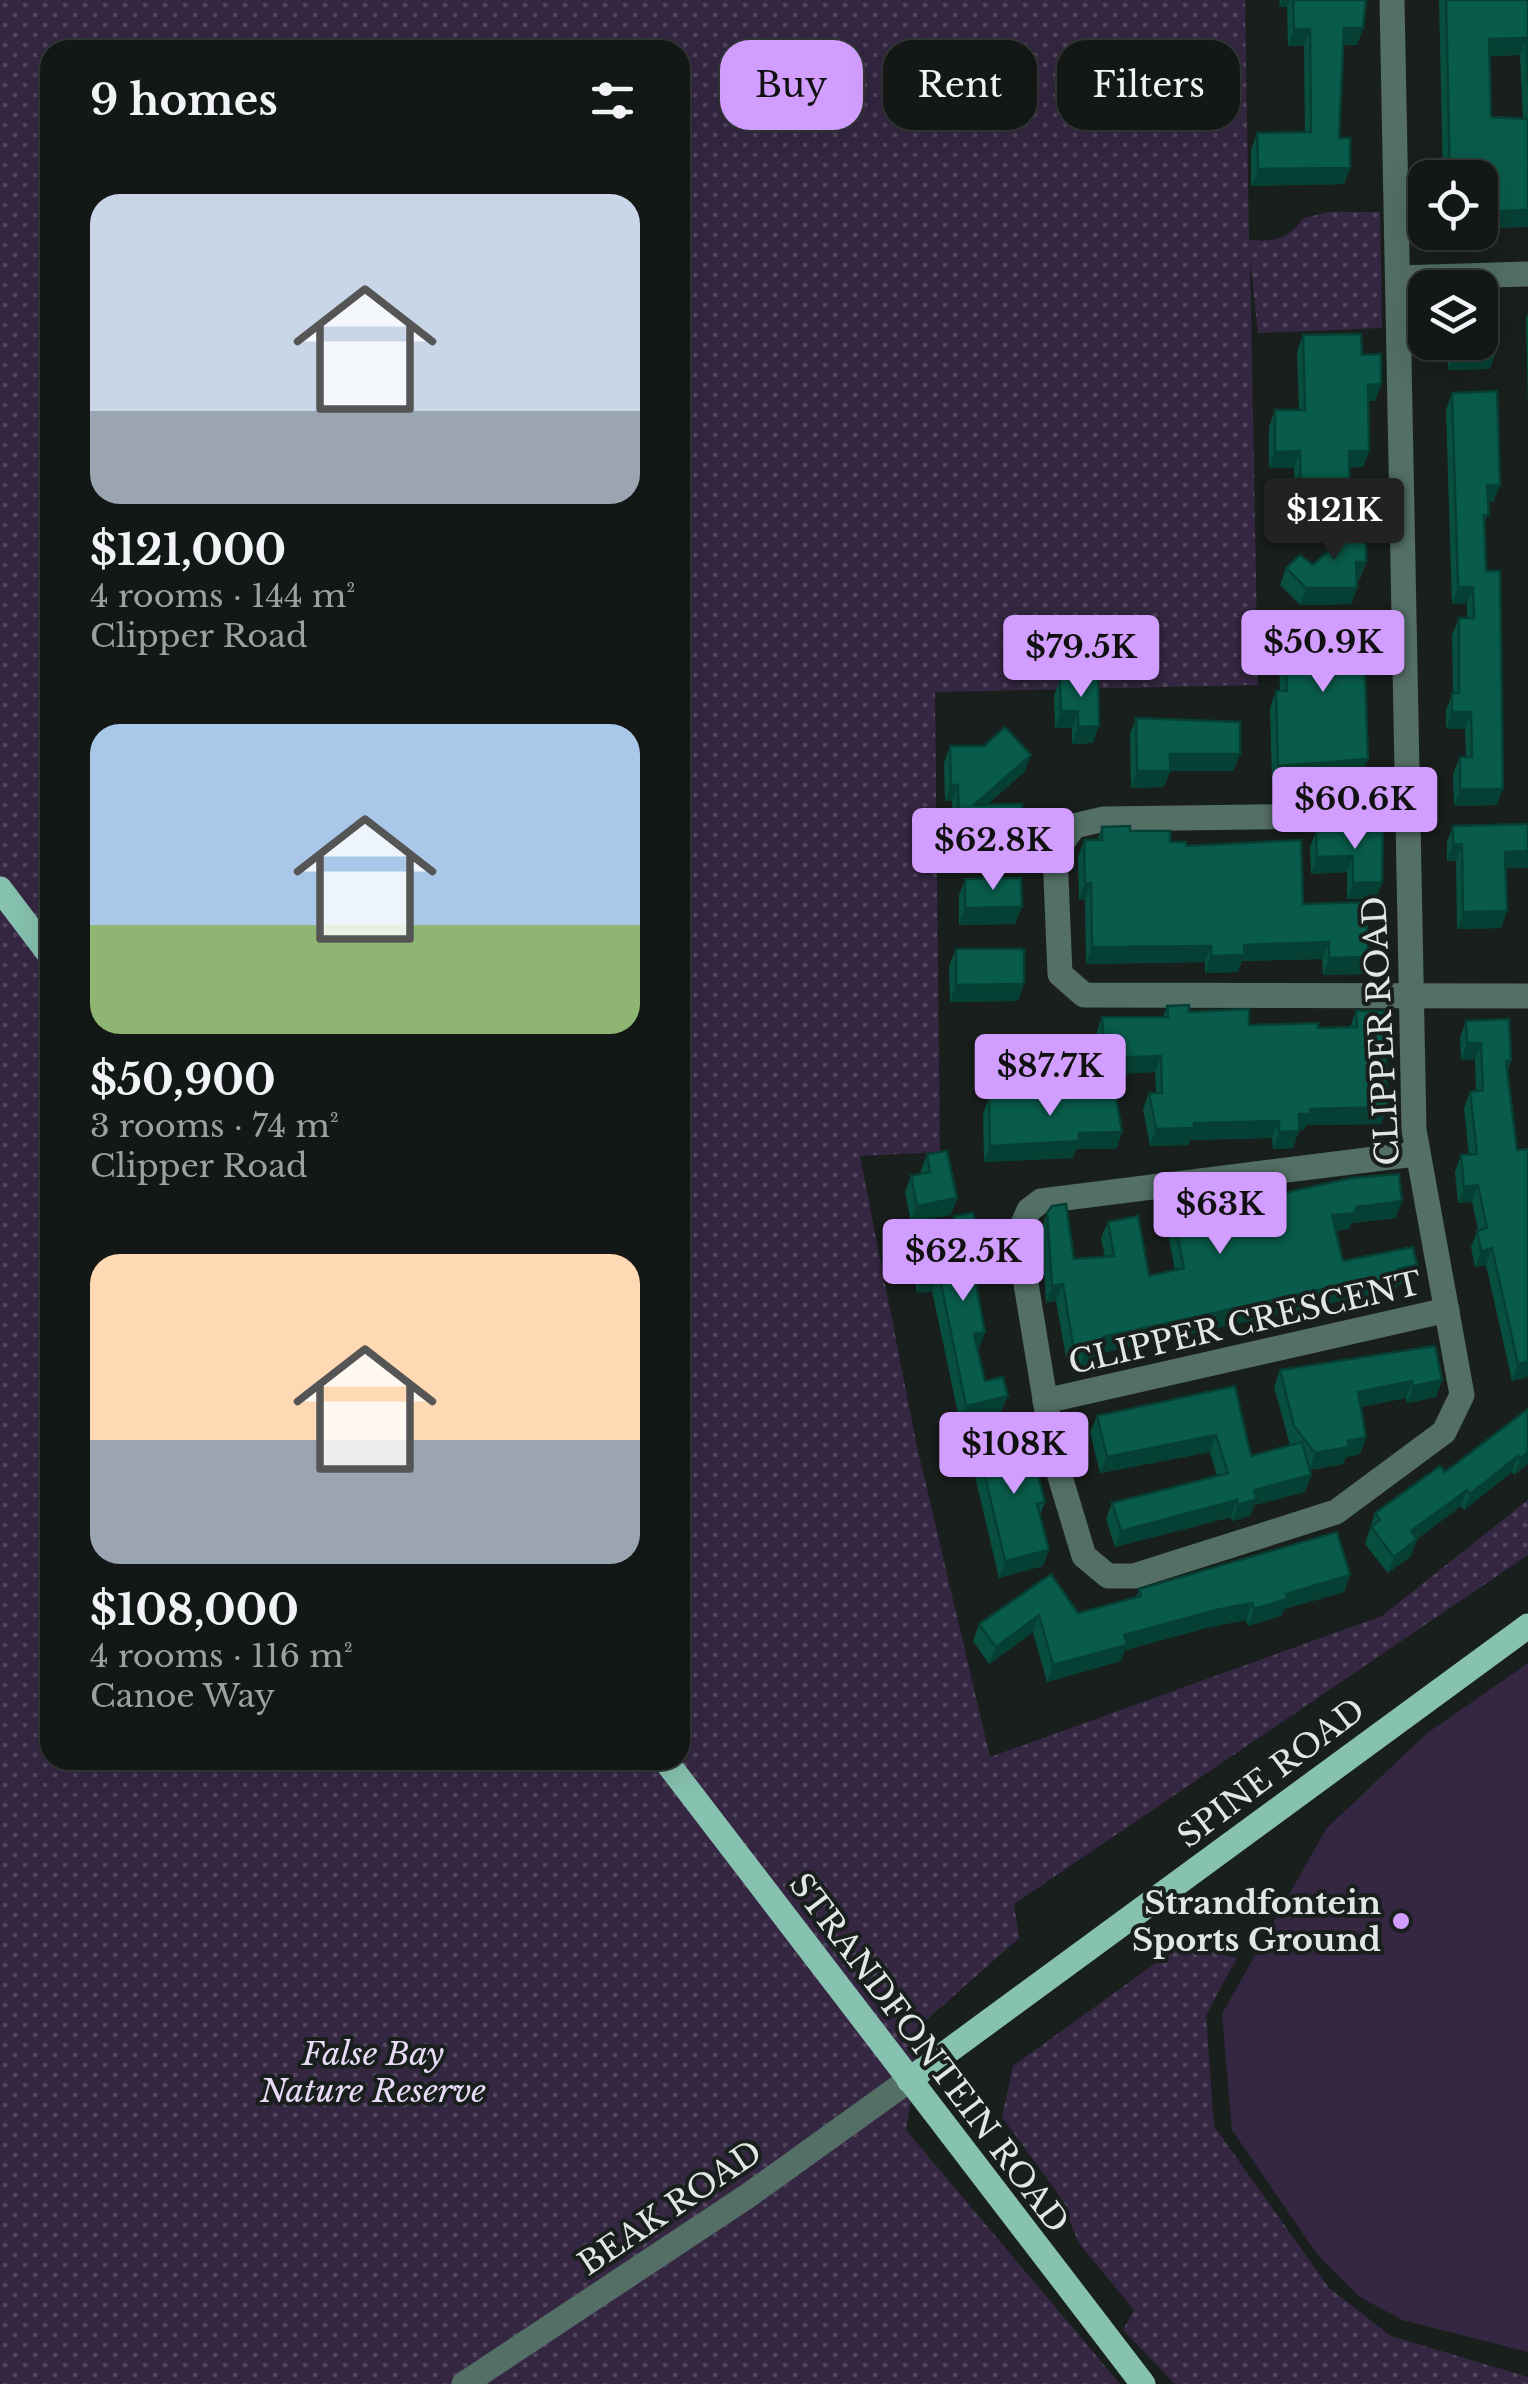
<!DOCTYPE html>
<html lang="en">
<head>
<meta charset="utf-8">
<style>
  :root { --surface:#131716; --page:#1c201f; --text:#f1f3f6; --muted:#9d9fa1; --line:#323635; --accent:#d19dfe }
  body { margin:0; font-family:"Libre Baskerville",serif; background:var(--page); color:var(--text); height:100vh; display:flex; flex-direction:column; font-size:38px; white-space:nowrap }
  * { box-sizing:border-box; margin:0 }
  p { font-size:32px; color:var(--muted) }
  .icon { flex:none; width:55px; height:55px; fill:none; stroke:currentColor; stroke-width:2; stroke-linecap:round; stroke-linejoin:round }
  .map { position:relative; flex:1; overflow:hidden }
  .side { position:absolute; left:40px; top:40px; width:650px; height:1730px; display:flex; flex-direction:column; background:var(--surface); border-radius:30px; box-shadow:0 10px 40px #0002,0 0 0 2px var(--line) }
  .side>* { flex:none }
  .guide { position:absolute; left:720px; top:40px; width:658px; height:90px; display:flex; gap:20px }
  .buttons { position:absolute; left:1408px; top:160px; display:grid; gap:20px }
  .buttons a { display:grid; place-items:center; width:90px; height:90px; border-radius:20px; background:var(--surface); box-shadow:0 10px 40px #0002,0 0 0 2px var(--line); font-size:50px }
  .price { position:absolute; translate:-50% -85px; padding:0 22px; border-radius:10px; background:var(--accent); color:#111; font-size:32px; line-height:65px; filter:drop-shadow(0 2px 5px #0008) }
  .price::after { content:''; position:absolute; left:50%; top:60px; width:30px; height:22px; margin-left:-15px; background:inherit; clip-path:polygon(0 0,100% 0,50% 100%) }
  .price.current { background:#222; color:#fff }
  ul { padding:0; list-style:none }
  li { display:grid; align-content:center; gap:20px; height:530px; padding:0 50px }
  li span { display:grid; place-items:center; height:310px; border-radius:30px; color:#555 }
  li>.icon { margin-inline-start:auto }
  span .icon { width:180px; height:180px; fill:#fffc; stroke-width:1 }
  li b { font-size:42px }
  h2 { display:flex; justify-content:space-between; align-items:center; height:120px; padding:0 50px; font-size:42px }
  .pill { padding:0 35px; border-radius:30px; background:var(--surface); box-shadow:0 10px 40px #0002,0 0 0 2px var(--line); font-size:35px; line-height:90px }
  .pill.current { background:var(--accent); color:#111 }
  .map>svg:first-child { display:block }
  .grass { fill:url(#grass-dots); fill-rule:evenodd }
  .pitch { fill:#352742 }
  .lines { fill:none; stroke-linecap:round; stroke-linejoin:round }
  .minor { stroke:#536f66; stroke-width:25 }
  .major { stroke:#87c2b0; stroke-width:25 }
  .wall { fill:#084f40; fill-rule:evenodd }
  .shaded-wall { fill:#064034 }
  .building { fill:#095c4b; stroke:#064034; stroke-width:2.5 }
  .poi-dot { fill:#d19dfe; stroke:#191f1d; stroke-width:4 }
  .labels { text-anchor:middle; stroke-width:8; stroke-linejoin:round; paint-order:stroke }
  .street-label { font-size:32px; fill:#e2e7e5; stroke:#191f1d }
  .poi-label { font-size:32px; font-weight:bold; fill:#e2e7e5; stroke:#191f1d; text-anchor:end }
  .park-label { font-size:32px; font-style:italic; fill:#e9daf8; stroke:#191f1d }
</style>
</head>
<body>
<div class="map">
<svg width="1528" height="2384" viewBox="0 0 1528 2384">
  <defs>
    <pattern id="grass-dots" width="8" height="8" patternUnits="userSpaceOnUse" patternTransform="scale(2.5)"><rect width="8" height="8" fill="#352742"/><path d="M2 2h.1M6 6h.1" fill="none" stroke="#52465d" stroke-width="1.8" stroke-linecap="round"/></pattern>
  </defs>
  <rect width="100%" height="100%" fill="#191f1d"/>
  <!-- grass -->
  <g class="grass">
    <path d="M0,0H1245L1249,240C1274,243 1290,238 1304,218L1329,212H1380L1382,328L1258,333L1250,259L1258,685L935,692L940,1152L860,1156L916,1442L990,1757L1382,1616L1528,1500V1555L1014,1904L1019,1938L924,2022L906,2130L1120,2384H0ZM50,50H680V1760H50Z"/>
    <path d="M1182,1944L1237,1958L1206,2015L1214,2126L1329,2288L1391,2336L1528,2377V2384H1175L1123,2330L1134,2310L1078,2242L1061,2198L1002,2117L1013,2066Z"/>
  </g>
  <!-- pitch -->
  <path class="pitch" d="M1528,1663V2352L1402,2320L1360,2297L1317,2254L1232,2130L1222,2014L1326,1829L1426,1734Z"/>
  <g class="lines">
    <!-- minor -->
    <g class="minor">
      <path d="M1392,0L1414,1130L1462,1395L1444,1432L1336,1512L1134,1576H1108L1084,1556L1055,1460L1018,1235L1029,1210L1041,1201L1415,1154"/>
      <path d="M1398,278L1528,274"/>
      <path d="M1406,815L1104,819L1074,826L1055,853L1060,974L1084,995L1528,996"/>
      <path d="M1045,1401L1447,1310"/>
      <path d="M464,2384L749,2195L909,2080"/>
    </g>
    <!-- major -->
    <g class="major">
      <path d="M0,889L50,955"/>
      <path d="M665,1760L1143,2384"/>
      <path d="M909,2080L1528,1626"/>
    </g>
  </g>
  <!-- wall -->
  <g class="wall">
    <path d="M1280,0H1366L1363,28L1357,45H1343L1339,138L1350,168L1344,184L1251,186V150L1257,133L1305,132L1304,46H1288L1287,7H1279Z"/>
    <path d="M1439,0H1528V227L1480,228V178H1443ZM1520,55L1523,119L1491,117L1490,56Z"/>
    <path d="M1425,193V230L1424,197Z"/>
    <path d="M1528,313V407L1526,318Z"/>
    <path d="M1303,335L1362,355L1381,384L1375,401H1368L1369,451L1363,467H1349L1344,534L1295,535L1294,468H1269V427L1275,410H1299L1297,352Z"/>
    <path d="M1447,342H1480L1490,369L1448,370Z"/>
    <path d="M1452,393L1500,485L1493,502H1489L1484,529L1497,805L1454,806L1453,774L1460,757H1466L1465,729H1446V710L1453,693L1452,635L1459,618H1467V603L1452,604L1446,410Z"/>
    <path d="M1366,562L1360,579H1356L1357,588L1351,604L1300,605L1280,585L1286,568Z"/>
    <path d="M1285,625L1362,776L1272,782L1270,708L1276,691H1280L1278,642Z"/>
    <path d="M1060,679L1093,743L1072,744V728H1055L1054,696Z"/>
    <path d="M1136,718L1234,771H1170L1164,787L1131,788L1130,734Z"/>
    <path d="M950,746H984L1031,755L1024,772L987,805L1017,856L953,857L952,801H945L944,763Z"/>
    <path d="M1453,826L1506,868L1507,911L1501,928L1457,929L1456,861H1447V842Z"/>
    <path d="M1102,827L1130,831L1186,846L1303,904L1368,957L1362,974L1323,975L1322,959L1242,961L1238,972L1205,973V962L1086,964L1085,900H1079L1078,857L1084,840H1097Z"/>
    <path d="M1316,831H1383L1382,882L1376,899H1347V872L1311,874L1310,847Z"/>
    <path d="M965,879L1015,924L959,925V895Z"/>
    <path d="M956,949L1018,1001L950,1002L949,966Z"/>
    <path d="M1167,1006L1249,1025L1318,1028L1350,1027L1356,1011L1387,1107L1381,1124L1306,1125L1304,1130H1299L1293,1148L1273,1149L1272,1138L1190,1140L1188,1145L1150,1146L1143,1109L1149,1093H1156L1155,1072L1098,1075L1096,1034L1102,1017H1163Z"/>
    <path d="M1466,1021L1511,1061L1507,1071L1517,1150L1528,1149V1377L1512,1381L1486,1265L1475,1267L1471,1247L1478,1230L1472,1202L1458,1203L1455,1172L1461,1155H1469L1464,1108L1470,1092L1476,1091L1475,1059L1461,1060L1460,1037Z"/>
    <path d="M989,1097L1122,1132L1116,1149H1076L1073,1158L984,1162L983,1114Z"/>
    <path d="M927,1154L957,1198L951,1215L911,1222L905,1192L911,1176L921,1174V1171Z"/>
    <path d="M1169,1192L1257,1199L1396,1218L1351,1223L1349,1229L1336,1231L1343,1261L1417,1265L1411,1282L1397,1285L1394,1294L1345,1304V1300L1106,1352L1100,1368L1078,1372L1067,1362L1056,1301L1046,1303L1041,1230L1047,1213L1074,1259L1105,1257L1101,1238L1108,1222L1149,1276L1175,1270L1163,1209Z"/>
    <path d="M954,1216L982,1283H976L985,1332L979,1348L978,1349L985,1381L1001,1412L960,1423L932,1291L917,1293L911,1261L917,1245L949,1240L948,1233Z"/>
    <path d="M1280,1370L1442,1380L1436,1397L1407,1403L1406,1398L1360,1407L1366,1437L1360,1454L1346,1457L1343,1464L1310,1470L1311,1475L1305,1492L1254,1505L1250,1516L1232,1521L1231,1517L1115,1547L1106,1519L1112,1503L1217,1476L1210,1452L1100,1473L1090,1432L1097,1416L1235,1386L1251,1456L1290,1445L1274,1387Z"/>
    <path d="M1528,1409V1464L1514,1475L1512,1472L1464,1510L1461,1506L1417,1539L1411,1556L1388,1573L1365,1544L1375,1513L1445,1472Z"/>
    <path d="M977,1442L1018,1446L1031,1477L1045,1502L1040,1515L1043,1566L999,1578L971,1459Z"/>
    <path d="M1051,1574L1078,1613L1136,1598L1139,1589L1350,1575L1344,1592L1284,1609L1281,1616L1248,1626L1246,1620L1210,1627L1125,1650L1121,1661L1047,1682L1033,1632L989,1664L973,1641L979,1624Z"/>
  </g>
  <!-- shaded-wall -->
  <g class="shaded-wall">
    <path d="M1282,0H1290L1287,7H1279Z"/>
    <path d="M1344,28H1363L1357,45H1338Z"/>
    <path d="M1294,29H1310L1304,46H1288Z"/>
    <path d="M1526,38L1520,55L1483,56L1489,39Z"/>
    <path d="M1350,168L1344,184L1251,186L1258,169Z"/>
    <path d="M1528,210V227L1480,228V212Z"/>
    <path d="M1496,352L1490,369L1448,370L1454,353Z"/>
    <path d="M1381,384L1375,401H1361L1368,385Z"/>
    <path d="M1300,451L1294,468H1269L1275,452Z"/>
    <path d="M1349,451H1369L1363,467L1343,468Z"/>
    <path d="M1487,485H1500L1493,502H1481Z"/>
    <path d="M1350,517L1344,534L1295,535L1301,518Z"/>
    <path d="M1356,562H1366L1360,579H1349Z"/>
    <path d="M1458,587H1473L1467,603L1452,604Z"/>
    <path d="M1306,588H1357L1351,604L1300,605Z"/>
    <path d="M1061,711H1078L1072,728H1055Z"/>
    <path d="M1452,712H1471L1465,729H1446Z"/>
    <path d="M1099,726L1093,743L1072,744L1078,727Z"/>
    <path d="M1170,754H1240L1234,771H1170L1164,787L1131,788L1137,771Z"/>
    <path d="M1031,755L1024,772L968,821L974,805Z"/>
    <path d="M1368,759L1362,776L1272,782L1278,766Z"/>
    <path d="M951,785H958L952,801H945Z"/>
    <path d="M1460,789H1503L1497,805L1454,806Z"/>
    <path d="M1023,839L1017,856L953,857L959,840Z"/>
    <path d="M1462,844L1456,861H1447L1453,845Z"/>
    <path d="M1528,851V868L1499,869L1505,852Z"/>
    <path d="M1353,856L1347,872L1311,874L1317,857Z"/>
    <path d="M1382,882L1376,899H1347L1353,883Z"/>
    <path d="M1085,883H1091L1085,900H1079Z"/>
    <path d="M1022,907L1015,924L959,925L965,908Z"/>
    <path d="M1507,911L1501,928L1457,929L1463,912Z"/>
    <path d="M1329,942L1322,959L1242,961L1238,972L1205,973L1211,956L1244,945Z"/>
    <path d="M1211,946L1205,962L1086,964L1092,947Z"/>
    <path d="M1368,957L1362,974L1323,975L1329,958Z"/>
    <path d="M1024,984L1018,1001L950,1002L956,985Z"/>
    <path d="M1467,1043H1481L1475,1059L1461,1060Z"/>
    <path d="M1161,1056L1155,1072L1098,1075L1104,1058Z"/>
    <path d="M1387,1107L1381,1124L1306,1125L1304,1130L1293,1131L1299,1114L1310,1109Z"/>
    <path d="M1279,1121L1272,1138L1190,1140L1188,1145L1150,1146L1156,1129L1194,1123Z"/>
    <path d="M1299,1131L1293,1148L1273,1149L1279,1132Z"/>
    <path d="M1122,1132L1116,1149H1076L1073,1158L984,1162L990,1146L1079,1133Z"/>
    <path d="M1478,1185L1472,1202L1458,1203L1464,1187Z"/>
    <path d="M957,1198L951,1215L911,1222L917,1206Z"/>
    <path d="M1402,1201L1396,1218L1351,1223L1349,1229L1326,1232L1332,1215L1356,1207Z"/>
    <path d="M1492,1248L1486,1265L1475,1267L1481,1251Z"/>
    <path d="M1417,1265L1411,1282L1397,1285L1394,1294L1345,1304L1351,1287L1398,1269Z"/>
    <path d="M988,1266L982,1283L967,1285L973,1268Z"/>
    <path d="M939,1274L932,1291L917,1293L923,1277Z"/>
    <path d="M1351,1283L1345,1300L1106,1352L1100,1368L1078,1372L1084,1355L1103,1337Z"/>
    <path d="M1063,1284L1056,1301L1046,1303L1052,1286Z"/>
    <path d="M985,1332L979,1348L968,1350L974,1334Z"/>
    <path d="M1528,1362V1377L1512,1381L1518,1364Z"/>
    <path d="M1442,1380L1436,1397L1407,1403L1413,1386Z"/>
    <path d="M1412,1381L1406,1398L1352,1409L1358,1392Z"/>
    <path d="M1008,1396L1001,1412L960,1423L966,1406Z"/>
    <path d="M1216,1435L1210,1452L1100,1473L1107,1457Z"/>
    <path d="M1366,1437L1360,1454L1346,1457L1343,1464L1309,1470L1315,1453L1348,1441Z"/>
    <path d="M1528,1452V1464L1514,1475L1520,1459Z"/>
    <path d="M1518,1456L1512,1472L1464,1510L1470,1494Z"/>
    <path d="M1311,1475L1305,1492L1254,1505L1250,1516L1232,1521L1238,1505L1254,1490Z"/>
    <path d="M1467,1490L1461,1506L1405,1548L1411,1531Z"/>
    <path d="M1237,1500L1231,1517L1115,1547L1121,1531Z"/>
    <path d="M1417,1539L1411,1556L1388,1573L1394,1557Z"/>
    <path d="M1049,1550L1043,1566L999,1578L1005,1561Z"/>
    <path d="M1350,1575L1344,1592L1284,1609L1281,1616L1248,1626L1254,1609L1286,1594Z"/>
    <path d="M1252,1603L1246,1620L1210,1627L1125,1650L1121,1661L1047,1682L1053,1665L1124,1635L1216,1610Z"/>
    <path d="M1039,1615L1033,1632L989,1664L996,1647Z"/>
  </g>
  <!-- building -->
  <g class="building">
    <path d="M1293,0H1366L1363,28H1344L1339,138H1350V168L1258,169L1257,133L1311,132L1310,29H1294Z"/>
    <path d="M1446,0H1528V83L1526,38L1489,39L1491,117L1528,119V210L1480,212V178H1450Z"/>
    <path d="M1494,323L1496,352L1454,353V342H1480V324Z"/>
    <path d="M1361,334L1362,355L1381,354V384L1368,385L1369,451H1349L1350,517L1301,518L1300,451L1275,452V410H1305L1303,335Z"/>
    <path d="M1497,391L1500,485H1487L1489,515H1484L1486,571H1500L1503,789H1460V757H1472L1471,712H1452V693H1459V618H1474L1473,587H1458L1452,393Z"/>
    <path d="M1366,517V562H1356L1357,588H1306L1286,568L1300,555L1313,565Z"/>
    <path d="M1363,622L1368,759L1278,766L1276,691H1287L1285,625Z"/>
    <path d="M1098,678L1099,726L1078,727V711H1061L1060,679Z"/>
    <path d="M1136,718L1240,722V754H1170V771H1137Z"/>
    <path d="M1005,727L1031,755L974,805L1022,804L1023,839L959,840L958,785H951L950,746H984Z"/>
    <path d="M1528,824V851L1505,852L1507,911L1463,912L1462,844L1453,845V826Z"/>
    <path d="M1130,826V831H1170V842H1186V846L1301,840L1303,904L1366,902L1368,957L1329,958V942L1244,945L1245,955L1211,956V946L1092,947L1091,883H1085L1084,840H1102V827Z"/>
    <path d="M1316,831H1383L1382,882L1353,883V856L1317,857Z"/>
    <path d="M1021,878L1022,907L965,908V879Z"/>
    <path d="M956,949H1024V984L956,985Z"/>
    <path d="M1189,1005V1012L1249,1009V1025L1318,1023V1028L1357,1027L1356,1011H1385L1387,1107L1310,1109L1311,1114H1299V1131L1279,1132V1121L1194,1123V1128L1156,1129L1149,1093H1162L1161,1056L1104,1058L1102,1017H1168L1167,1006Z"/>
    <path d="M1509,1019L1511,1061H1506L1517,1150L1528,1149V1362L1518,1364L1492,1248L1481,1251L1477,1231L1487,1228L1478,1185L1464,1187L1461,1155L1477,1154L1470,1092L1483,1090L1481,1043H1467L1466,1021Z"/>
    <path d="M989,1097L1116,1098L1122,1132L1079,1133V1141L990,1146Z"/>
    <path d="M947,1151L957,1198L917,1206L911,1176L930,1172L927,1154Z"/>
    <path d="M1399,1174L1402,1201L1356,1207L1355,1213L1332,1215L1343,1261L1413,1247L1417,1265L1398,1269L1400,1278L1351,1287V1283L1103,1337L1106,1351L1084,1355L1073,1345L1063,1284L1052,1286L1047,1213L1052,1206L1066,1204L1074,1259L1114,1256L1108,1222L1138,1216L1149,1276L1184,1268L1169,1192L1195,1187L1197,1194L1253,1183L1257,1199L1351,1178Z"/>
    <path d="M973,1213L988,1266L973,1268L985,1332L974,1334L985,1381L1003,1377L1008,1396L966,1406L939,1274L923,1277L917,1245L958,1238L954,1216Z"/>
    <path d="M1435,1346L1442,1380L1413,1386L1412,1381L1358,1392L1366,1437L1348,1441L1349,1447L1315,1453L1294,1426L1280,1370Z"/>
    <path d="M1235,1386L1251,1456L1302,1442L1311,1475L1254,1490L1257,1499L1238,1505L1237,1500L1121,1531L1112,1503L1228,1473L1216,1435L1107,1457L1097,1416Z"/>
    <path d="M1528,1409V1452L1520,1459L1518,1456L1470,1494L1467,1490L1411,1531L1417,1539L1394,1557L1371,1527L1380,1520L1375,1513L1440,1466L1445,1472Z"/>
    <path d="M1015,1433L1018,1446L1023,1445L1031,1477L1038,1475L1045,1502L1037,1504L1049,1550L1005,1561L977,1442Z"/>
    <path d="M1337,1532L1350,1575L1286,1594L1287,1599L1254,1609L1252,1603L1216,1610L1124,1635L1127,1645L1053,1665L1039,1615L996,1647L979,1624L1051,1574L1078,1613L1141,1596L1139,1589Z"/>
  </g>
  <!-- markers -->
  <circle class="poi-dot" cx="1401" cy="1921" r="10"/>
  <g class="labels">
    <!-- street labels -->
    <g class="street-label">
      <text transform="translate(1381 1031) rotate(-93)" y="11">CLIPPER ROAD</text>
      <text transform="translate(1245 1323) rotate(-13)" y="11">CLIPPER CRESCENT</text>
      <text transform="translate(1271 1773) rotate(-37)" y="11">SPINE ROAD</text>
      <text transform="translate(929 2053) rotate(53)" y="11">STRANDFONTEIN ROAD</text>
      <text transform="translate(670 2208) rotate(-34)" y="11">BEAK ROAD</text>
    </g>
    <!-- poi labels -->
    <g class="poi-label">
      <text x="1381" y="1914">Strandfontein<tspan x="1381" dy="37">Sports Ground</tspan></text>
    </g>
    <!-- park labels -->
    <g class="park-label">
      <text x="373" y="2065">False Bay<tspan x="373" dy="37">Nature Reserve</tspan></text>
    </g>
  </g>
</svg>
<div class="buttons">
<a><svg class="icon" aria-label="locate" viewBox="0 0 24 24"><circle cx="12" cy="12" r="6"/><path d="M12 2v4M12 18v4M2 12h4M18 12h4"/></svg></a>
<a><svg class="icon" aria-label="layers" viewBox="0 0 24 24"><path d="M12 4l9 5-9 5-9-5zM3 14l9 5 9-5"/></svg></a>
</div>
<b class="price current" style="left:1334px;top:563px">$121K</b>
<b class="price" style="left:1323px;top:695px">$50.9K</b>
<b class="price" style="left:1081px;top:700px">$79.5K</b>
<b class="price" style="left:1355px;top:852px">$60.6K</b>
<b class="price" style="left:993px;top:893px">$62.8K</b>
<b class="price" style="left:1050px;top:1119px">$87.7K</b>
<b class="price" style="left:1220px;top:1257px">$63K</b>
<b class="price" style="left:963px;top:1304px">$62.5K</b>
<b class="price" style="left:1014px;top:1497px">$108K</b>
<div class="guide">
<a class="pill current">Buy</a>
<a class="pill">Rent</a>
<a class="pill">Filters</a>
</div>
<section class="side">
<h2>9 homes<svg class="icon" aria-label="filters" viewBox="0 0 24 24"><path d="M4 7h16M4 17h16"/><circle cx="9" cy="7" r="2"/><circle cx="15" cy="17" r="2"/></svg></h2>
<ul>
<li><span style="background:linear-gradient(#c9d6e8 70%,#9aa5b1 0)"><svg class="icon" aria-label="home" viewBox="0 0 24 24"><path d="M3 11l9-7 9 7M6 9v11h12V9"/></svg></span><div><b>$121,000</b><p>4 rooms · 144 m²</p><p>Clipper Road</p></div></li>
<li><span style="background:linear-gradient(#a9c7e8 65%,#8fb573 0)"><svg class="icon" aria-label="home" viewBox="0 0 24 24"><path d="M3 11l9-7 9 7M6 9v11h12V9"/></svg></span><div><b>$50,900</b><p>3 rooms · 74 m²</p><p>Clipper Road</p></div></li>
<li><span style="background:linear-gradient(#ffd9b3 60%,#9aa5b1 0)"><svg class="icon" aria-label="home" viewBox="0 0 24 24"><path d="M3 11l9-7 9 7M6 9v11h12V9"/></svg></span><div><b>$108,000</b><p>4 rooms · 116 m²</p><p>Canoe Way</p></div></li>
</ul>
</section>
</div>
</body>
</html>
